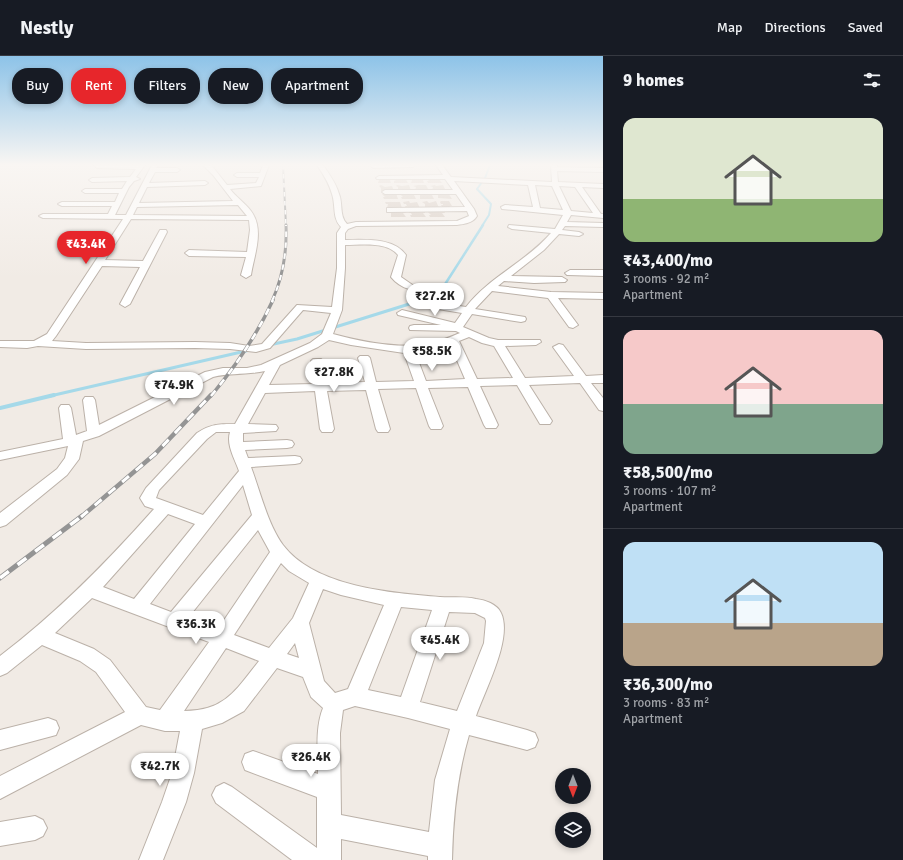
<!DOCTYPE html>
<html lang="en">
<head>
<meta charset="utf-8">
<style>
  :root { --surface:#171b24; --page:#20242c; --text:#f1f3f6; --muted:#9ea1a6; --line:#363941; --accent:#e7262b }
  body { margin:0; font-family:Signika,sans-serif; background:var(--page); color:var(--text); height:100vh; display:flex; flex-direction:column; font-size:15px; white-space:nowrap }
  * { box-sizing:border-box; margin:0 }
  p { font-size:13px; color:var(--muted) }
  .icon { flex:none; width:22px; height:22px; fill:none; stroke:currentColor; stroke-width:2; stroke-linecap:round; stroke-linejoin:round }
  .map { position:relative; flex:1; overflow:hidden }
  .details { display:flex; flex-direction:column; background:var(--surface); width:300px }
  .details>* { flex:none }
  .top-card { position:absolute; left:12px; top:12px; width:380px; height:36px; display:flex; gap:8px }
  .needle { width:26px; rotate:180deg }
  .controls { position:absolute; left:555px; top:712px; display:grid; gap:8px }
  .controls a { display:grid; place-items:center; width:36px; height:36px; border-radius:50%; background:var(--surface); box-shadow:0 2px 6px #0003; font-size:20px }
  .price { position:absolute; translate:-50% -34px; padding:0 9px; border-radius:14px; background:#fff; color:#222; font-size:13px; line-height:26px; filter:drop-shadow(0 1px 2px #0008) }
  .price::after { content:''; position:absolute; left:50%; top:24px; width:12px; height:9px; margin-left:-6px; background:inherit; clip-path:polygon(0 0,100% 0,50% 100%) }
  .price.selected { background:var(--accent); color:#fff }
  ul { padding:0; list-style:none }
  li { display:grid; align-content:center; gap:8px; height:212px; padding:0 20px }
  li+li { border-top:1px solid var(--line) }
  li span { display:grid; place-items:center; height:124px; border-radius:12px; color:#555 }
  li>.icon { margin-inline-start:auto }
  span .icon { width:72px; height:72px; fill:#fffc; stroke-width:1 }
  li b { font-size:17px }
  h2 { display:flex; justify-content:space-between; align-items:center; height:48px; padding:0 20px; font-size:17px }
  .chip { padding:0 14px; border-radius:16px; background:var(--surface); box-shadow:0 2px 6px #0003; font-size:14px; line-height:36px }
  .chip.selected { background:var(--accent); color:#fff }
  header { display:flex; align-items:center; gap:24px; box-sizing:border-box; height:56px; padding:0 20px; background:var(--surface); border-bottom:1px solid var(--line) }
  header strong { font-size:19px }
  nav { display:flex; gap:22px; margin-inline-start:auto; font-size:14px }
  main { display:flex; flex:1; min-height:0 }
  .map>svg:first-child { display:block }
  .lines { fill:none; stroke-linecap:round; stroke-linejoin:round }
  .stream-far3 { stroke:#a5d9e9; stroke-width:2 }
  .stream-far2 { stroke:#a5d9e9; stroke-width:2.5 }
  .stream-far1 { stroke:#a5d9e9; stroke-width:3 }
  .stream { stroke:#a5d9e9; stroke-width:4 }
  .building { fill:#d4c8be }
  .minor-casing { stroke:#bbb1a8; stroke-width:2 }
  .minor { fill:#fff; fill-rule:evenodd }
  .rail-far4-casing { stroke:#949494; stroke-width:2 }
  .rail-far3-casing { stroke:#949494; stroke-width:3 }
  .rail-far2-casing { stroke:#949494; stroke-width:3.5 }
  .rail-far1-casing { stroke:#949494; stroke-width:4.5 }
  .rail-casing { stroke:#949494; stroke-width:5 }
  .rail-far4 { stroke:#fff; stroke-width:1.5; stroke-dasharray:4.5; stroke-linecap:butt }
  .rail-far3 { stroke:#fff; stroke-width:2; stroke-dasharray:5.5; stroke-linecap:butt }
  .rail-far2 { stroke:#fff; stroke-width:2.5; stroke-dasharray:7; stroke-linecap:butt }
  .rail-far1 { stroke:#fff; stroke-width:3; stroke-dasharray:9; stroke-linecap:butt }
  .rail { stroke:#fff; stroke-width:3.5; stroke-dasharray:11; stroke-linecap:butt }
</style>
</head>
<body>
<header>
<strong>Nestly</strong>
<nav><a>Map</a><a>Directions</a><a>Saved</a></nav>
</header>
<main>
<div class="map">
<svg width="603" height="804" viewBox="0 0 603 804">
  <rect width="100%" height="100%" fill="#f1ebe5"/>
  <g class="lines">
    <!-- stream-far3 -->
    <path class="stream-far3" d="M482,170L489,159L491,148L477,133L485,122L490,109"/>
    <!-- stream-far2 -->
    <path class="stream-far2" d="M419,245L432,241L442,233L483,169"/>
    <!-- stream-far1 -->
    <g class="stream-far1">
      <path d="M269,289L297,283L422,244"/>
      <path d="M50,340L250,294"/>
    </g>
    <!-- stream -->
    <path class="stream" d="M0,352L54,339"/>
  </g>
  <!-- building -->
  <g class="building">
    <path d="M389,122L391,127H378L379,124L376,123Z"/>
    <path d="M405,122L408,127H394V125H396L392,123Z"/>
    <path d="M409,122H422L424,127H411L412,124Z"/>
    <path d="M426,122H438L442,127H428L427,125H429Z"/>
    <path d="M381,129L385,131L392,130L394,135H381V132L379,130Z"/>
    <path d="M397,129L402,130L409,129L411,135H398V131L396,130Z"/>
    <path d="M418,129H426L429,135H415L416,131L413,130Z"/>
    <path d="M435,129L436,130L443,129L446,135L432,134L433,131L430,130Z"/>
    <path d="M384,137L389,138L396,137L398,143H384L383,141H385L382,138Z"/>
    <path d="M413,137L416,143H402L401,141H403L400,138Z"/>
    <path d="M431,137L434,143H420V139L417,138Z"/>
    <path d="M435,137H448L452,143L438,142V139Z"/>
    <path d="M409,145L410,147L417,146L420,152H406L405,150H407L406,148H404L403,146Z"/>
    <path d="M427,145L429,147L436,145L439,152L425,151V148L422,146Z"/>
    <path d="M441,145H449L452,150H450L449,152L442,151L441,149H443V148H441L440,146Z"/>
    <path d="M385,146H400L402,152H387L388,148H386Z"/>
    <path d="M388,155H405L406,157H403L406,161H391V157H389Z"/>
    <path d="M408,155H425V157H423L426,161H411L410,159H412L411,157H409Z"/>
    <path d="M427,155H444L445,157H442L445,161H430L429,159H431Z"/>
  </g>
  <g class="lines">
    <!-- minor casing -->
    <g class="minor-casing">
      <g id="minor">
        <path d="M94,109H145L136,121L140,123L134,125L129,131L115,159H126L152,109H158L156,112H177L180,114L177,116H155L149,127L205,125L208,127L205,129L147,131L139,147L233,145L213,119L203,109L212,110L227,129L256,127L259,121H237L234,119L237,117H260L263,109H269L261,130L230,133C236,141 245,147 251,155C265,174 254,199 251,219L246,222L241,219L246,201L189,200L185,197L189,194L247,196L250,174L249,164L131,163L105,204L143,205L160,174H166L167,176L130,248L125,251L120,248L140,211L102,210L56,280L52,285L86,287L195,286L230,287L249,290L262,288L297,249L332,251L337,212V177L341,171C332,162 336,150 332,138C329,127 323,118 317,109H323C329,118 336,127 339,138C343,147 339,160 347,168L356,166L457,165L469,160L467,155L387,156V152H390L465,151L456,138H385L382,136L385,134H453L445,123H377L376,122L379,120L443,119L436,109H442L451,121L552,126L551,109H557V111L603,112V116L557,115L558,126L603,128V132L582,131L601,158H603V162L571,159L567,166L603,167V171L565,170L562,174L579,176L583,178L579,180L559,178L544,194L511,220L562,221L567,224L565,226L534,227L504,225L498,230L551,236L603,237V243L558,242L578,269L573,272L569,271L548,242L492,235L475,253L525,261L526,263L525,265L521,266L472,258L463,271L489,282L498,284H540L541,286L536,289L505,290L525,322L574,320L553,291L559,288L563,289L586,320L603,319V327H591L603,342V355L599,354L580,327L529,329L552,365L550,368H540L517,329L480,330L498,369L496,372H486L484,369L468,331L428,332L443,370L441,373H431L429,370L416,332L378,333L390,373L388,376H378L376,373L366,334L327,335L334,373L332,376H322L320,373L315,335L265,337L248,368L276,369L278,372L276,375L243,377V386L287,384L292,385L294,388L292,391L287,392L245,394L248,402L295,400L300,401L302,404L300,407L295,408L251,411C260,435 268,469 283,489C315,531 391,537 440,541C452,542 464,540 476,543C485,544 497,548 501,557C513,582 485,634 476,660L527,674L535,677L538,684L535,691L527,694L469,679C457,720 453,761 452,804H428V800L341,783V804H292L216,747L212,739L216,731L224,727L232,731L317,792V741L245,714L242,706L245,698L253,695L318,718C318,696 315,672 323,652L311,641L303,621L277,612L244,655L222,667L202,673L194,717L186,746L163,804H139L162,746L172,717L180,675H165L141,669L0,743V720L125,656L96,616L80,605L42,589L7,617L0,620V600C57,557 107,506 154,453L145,450L140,442L146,432L197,377C211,368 218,368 235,368L265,315C248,319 230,317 213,321L99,380L83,385L79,403L67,419L6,469L0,471V457L57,413L65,402L68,390L0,404V396L63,383L59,352L61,349H69L71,352L76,379L87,375L83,344L85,341H93L95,344L99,369L205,316L223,312H247L261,309L310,287L322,278L331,257L303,254L270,292L256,296L230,293L195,292L86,293L38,290L27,292L0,291V285H34L47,278L123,163L43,162L39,160L43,158H108L112,150H62L58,148L62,146H115L119,137H85L82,135L85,133H122L127,125L92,126L89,124L92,122L130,121L136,113L97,112ZM454,125L528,129L533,151L505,149L501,151L502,153L563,159L555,173L509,169L508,171L512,173L551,177C526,206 489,221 466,251L426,245L421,248L426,251L462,257L455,267L402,254L397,257L398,259L441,269H414L410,270L409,272L410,274L456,275L460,277C450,281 439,286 428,288C398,293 363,286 333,278L342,254L345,212V189C361,189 387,185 398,199L391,221C396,227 402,231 409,233L414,230L401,221L406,199C393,181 365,184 345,184V177L348,173L356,170L457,169C464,168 473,167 477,160L474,153ZM535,129L552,130L563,154L540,152ZM559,130L575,131L593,157L571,155ZM238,149L247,160L133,159L137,151ZM469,281L482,287L494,290L513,322L477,323L459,285ZM329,284L351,289L404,297L414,325L376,326L370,302L368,300H360L358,302L365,326L326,327L323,305L321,303H313L311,305L314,328L269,329L280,309L318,291ZM450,288L465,323L426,325L415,296L432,294ZM216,376H230C226,389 235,403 239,415L203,459L156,442L159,434L207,383ZM243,429L252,459L171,556L150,548ZM168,458L195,468L134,543L103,531ZM258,474L270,496L218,573L188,562ZM281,507L289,515L309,527L293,562L269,592L234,579ZM323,533L341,539L384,549L348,633L335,637L324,625L309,567ZM92,542L209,586L160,654L146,651L110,604L94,593L55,577ZM401,551L432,554L401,641L368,634ZM449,556L475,557L485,562L486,565L484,587L457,655L420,646ZM295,587L299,602L287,598ZM226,592L259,605C236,634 225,655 184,655ZM355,650L408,662L450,673L435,724L429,776L341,759L340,677L343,654Z"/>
        <path d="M370,109H416L413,111L373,112Z"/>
        <path d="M570,214H603V220L567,219L565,217Z"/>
        <path d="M48,662L56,665L59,672L56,679L0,694V674Z"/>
        <path d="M35,760L43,764L47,772L43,780L35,784L0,790V766Z"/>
      </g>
    </g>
    <!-- minor -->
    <use href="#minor" class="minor"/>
    <!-- rail-far4 casing -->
    <g class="rail-far4-casing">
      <path id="rail-far4" d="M283,109L286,170"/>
    </g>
    <!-- rail-far3 casing -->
    <g class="rail-far3-casing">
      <path id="rail-far3" d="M272,245C283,221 287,195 286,169"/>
    </g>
    <!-- rail-far2 casing -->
    <g class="rail-far2-casing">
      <path id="rail-far2" d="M211,340C235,311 257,279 273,244"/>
    </g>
    <!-- rail-far1 casing -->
    <g class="rail-far1-casing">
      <path id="rail-far1" d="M81,461L155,398L211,339"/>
    </g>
    <!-- rail casing -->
    <g class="rail-casing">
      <path id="rail" d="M0,522L82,460"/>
    </g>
    <!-- rail-far4 -->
    <use href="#rail-far4" class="rail-far4"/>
    <!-- rail-far3 -->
    <use href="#rail-far3" class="rail-far3"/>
    <!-- rail-far2 -->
    <use href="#rail-far2" class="rail-far2"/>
    <!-- rail-far1 -->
    <use href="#rail-far1" class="rail-far1"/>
    <!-- rail -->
    <use href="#rail" class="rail"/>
  </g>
  <!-- sky -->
  <linearGradient id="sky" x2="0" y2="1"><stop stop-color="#8dc3e8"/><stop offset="0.49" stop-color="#f9f6f3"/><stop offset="1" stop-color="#f9f6f3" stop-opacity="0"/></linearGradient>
  <rect width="603" height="222" fill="url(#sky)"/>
</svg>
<div class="controls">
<a><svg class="needle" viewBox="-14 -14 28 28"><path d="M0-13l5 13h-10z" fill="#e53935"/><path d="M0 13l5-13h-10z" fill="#9ea1a6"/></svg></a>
<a><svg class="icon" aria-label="layers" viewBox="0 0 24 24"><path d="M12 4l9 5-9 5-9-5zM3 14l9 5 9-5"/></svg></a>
</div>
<b class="price selected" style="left:86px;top:209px">₹43.4K</b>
<b class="price" style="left:435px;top:261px">₹27.2K</b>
<b class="price" style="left:432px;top:316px">₹58.5K</b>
<b class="price" style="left:334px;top:337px">₹27.8K</b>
<b class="price" style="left:174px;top:350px">₹74.9K</b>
<b class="price" style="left:196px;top:589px">₹36.3K</b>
<b class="price" style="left:440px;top:605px">₹45.4K</b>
<b class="price" style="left:311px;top:722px">₹26.4K</b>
<b class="price" style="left:160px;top:731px">₹42.7K</b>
<div class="top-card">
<a class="chip">Buy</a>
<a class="chip selected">Rent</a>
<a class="chip">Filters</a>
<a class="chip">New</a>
<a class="chip">Apartment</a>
</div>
</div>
<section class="details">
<h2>9 homes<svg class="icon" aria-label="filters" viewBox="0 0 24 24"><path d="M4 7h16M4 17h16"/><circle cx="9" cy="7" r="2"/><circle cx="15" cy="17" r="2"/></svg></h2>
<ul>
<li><span style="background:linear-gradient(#dfe7d0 65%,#8fb573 0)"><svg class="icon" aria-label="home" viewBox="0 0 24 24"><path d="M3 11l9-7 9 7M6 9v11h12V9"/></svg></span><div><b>₹43,400/mo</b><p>3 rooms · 92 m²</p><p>Apartment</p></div></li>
<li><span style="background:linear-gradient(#f6c9c9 60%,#7fa58c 0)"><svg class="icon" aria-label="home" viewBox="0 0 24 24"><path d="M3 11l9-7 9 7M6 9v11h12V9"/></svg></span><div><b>₹58,500/mo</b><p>3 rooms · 107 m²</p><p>Apartment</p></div></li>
<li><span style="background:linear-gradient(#bfe0f5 65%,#b9a48a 0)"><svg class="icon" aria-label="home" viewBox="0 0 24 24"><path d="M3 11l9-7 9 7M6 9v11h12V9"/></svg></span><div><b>₹36,300/mo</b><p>3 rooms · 83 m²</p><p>Apartment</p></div></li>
</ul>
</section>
</main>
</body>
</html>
